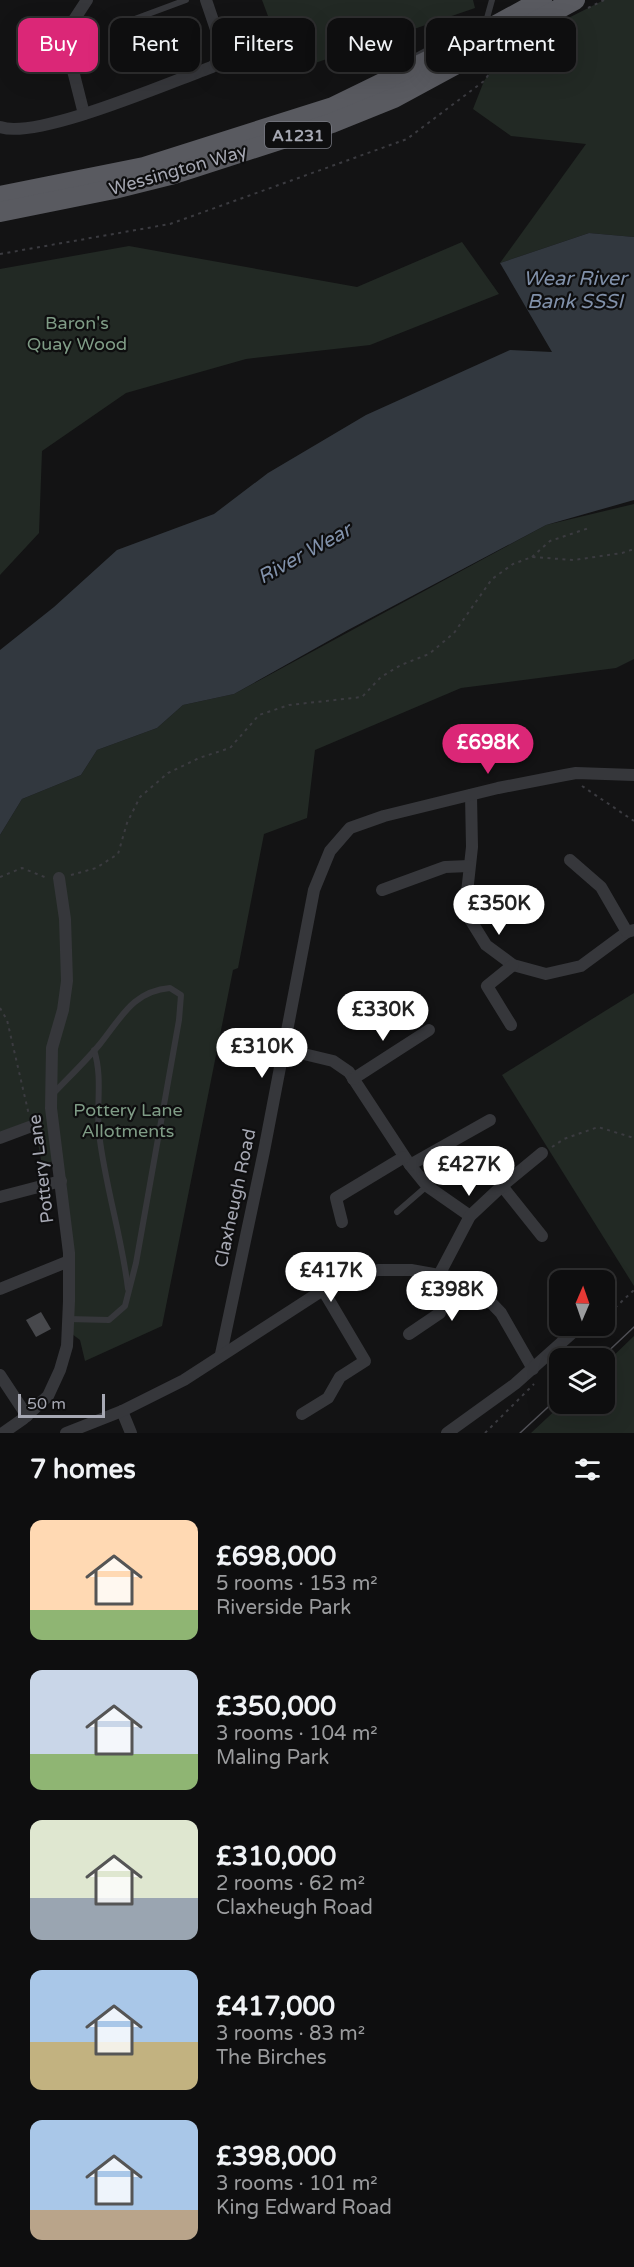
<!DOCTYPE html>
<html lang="en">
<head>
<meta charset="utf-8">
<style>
  :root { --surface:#0e0e0f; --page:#171718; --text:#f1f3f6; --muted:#9b9c9e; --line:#2e2e2f; --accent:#db2777 }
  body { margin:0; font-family:"Varela Round",sans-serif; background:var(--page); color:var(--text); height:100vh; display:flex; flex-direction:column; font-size:22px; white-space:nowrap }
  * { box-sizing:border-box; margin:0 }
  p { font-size:20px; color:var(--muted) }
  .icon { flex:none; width:33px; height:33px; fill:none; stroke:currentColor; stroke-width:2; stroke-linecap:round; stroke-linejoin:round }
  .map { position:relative; height:1433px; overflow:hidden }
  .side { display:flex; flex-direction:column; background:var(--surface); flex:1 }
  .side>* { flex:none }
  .guide { position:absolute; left:18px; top:18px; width:598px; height:54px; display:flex; gap:12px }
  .needle { width:39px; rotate:2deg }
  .fabs { position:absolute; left:549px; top:1270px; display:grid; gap:12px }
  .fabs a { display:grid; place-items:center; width:66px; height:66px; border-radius:12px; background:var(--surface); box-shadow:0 6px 24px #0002,0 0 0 2px var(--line); font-size:30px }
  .scale { position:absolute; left:18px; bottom:15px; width:87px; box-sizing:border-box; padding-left:6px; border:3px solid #a6a8b3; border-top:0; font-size:16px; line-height:21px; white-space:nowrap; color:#a6a8b3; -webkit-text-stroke:4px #0e0e0f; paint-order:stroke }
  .price { position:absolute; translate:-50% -51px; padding:0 14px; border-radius:21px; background:#fff; color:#222; font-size:20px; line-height:39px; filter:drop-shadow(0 2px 3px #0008) }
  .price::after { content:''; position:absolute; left:50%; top:36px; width:18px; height:14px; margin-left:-9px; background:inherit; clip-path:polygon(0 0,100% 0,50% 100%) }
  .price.selected { background:var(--accent); color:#fff }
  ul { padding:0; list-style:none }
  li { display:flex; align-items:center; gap:18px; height:150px; padding:0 30px }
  li span { display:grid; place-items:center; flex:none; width:168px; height:120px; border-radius:12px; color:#555 }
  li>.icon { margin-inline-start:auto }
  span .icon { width:72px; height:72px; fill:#fffc; stroke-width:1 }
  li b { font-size:26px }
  h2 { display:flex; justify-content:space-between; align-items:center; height:72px; padding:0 30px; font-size:26px }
  .tag { padding:0 21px; border-radius:12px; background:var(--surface); box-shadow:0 6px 24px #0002,0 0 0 2px var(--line); font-size:21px; line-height:54px }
  .tag.selected { background:var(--accent); color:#fff }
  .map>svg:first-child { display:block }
  .green { fill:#222924 }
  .water { fill:#32383f }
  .building { fill:#47484c }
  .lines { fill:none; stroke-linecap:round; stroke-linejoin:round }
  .path { stroke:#3b3b40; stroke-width:2; stroke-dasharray:3 4.5; stroke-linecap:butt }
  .service { stroke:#36373b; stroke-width:6 }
  .minor { stroke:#36373b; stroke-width:12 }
  .trunk { stroke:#595a60; stroke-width:20 }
  .tram { stroke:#505056; stroke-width:1.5 }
  .labels { text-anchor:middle; stroke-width:4.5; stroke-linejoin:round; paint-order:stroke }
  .shield { fill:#0e0e0f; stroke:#787a82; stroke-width:1.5 }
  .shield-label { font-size:16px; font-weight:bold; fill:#a6a8b3 }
  .street-label { font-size:18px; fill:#a6a8b3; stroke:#0e0e0f }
  .park-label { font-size:18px; fill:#7f9c86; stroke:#0e0e0f }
  .water-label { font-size:20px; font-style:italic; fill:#8191aa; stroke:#0e0e0f }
</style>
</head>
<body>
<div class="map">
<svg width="634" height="1433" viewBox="0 0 634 1433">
  <rect width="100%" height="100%" fill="#131314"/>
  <!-- green -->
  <g class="green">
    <path d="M262,0H473L475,8L289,72Z"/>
    <path d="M604,0H634V237L589,233L500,263L586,144L511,136L473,109L484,81L505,50Z"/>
    <path d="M462,242L499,294L370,345L246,359L126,393L42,451L39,533L0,575V269L129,246L357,287Z"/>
    <path d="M634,504V659L616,668L461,688L315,750L307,818L264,834L238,968L233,970L162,1326L85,1361L80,1340L68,1331L69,1301L57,1159L42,1166L35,1125L0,1138V835L22,799L81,775L97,750L157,728L183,705L234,694L546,525Z"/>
    <path d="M634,993V1286L502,1075Z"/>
    <path d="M634,1336V1433H531L562,1404H604L605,1364Z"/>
  </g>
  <!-- water -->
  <path class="water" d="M589,233L634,237V500L546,525L348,630L234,694L183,705L157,728L97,750L81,775L22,799L0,835V650L54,607L117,550L214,514L268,473L366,415L510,350L552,352L500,263Z"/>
  <!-- building -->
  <path class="building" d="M41,1312L51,1329L36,1337L26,1320Z"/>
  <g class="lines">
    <!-- path -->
    <g class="path">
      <path d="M588,8L604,0"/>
      <path d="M0,254L170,224L407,139L484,81L499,60"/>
      <path d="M532,557L550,541L589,528"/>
      <path d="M582,786L634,821"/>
      <path d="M71,875L96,868L118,854L127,823L140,797L168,773L199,758L230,748L259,715L289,705L362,697L381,677L401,665L429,654L454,633L492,579L513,564L532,557L574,560L622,553L634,549"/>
      <path d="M0,877L22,868L47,878"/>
      <path d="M0,1008L7,1020L29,1115"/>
      <path d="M552,1147L564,1139L598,1127L634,1138"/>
      <path d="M604,1318L634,1290"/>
      <path d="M591,1330L596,1326"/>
      <path d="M485,1433L534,1384"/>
    </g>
    <!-- service -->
    <g class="service">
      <path d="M132,20L186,0"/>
      <path d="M409,60L487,18L492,0"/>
      <path d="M94,1050C103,1078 96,1105 99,1133C105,1186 122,1237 128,1289"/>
      <path d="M52,1095C68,1078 85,1062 100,1044C121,1018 133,991 170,988L181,995L179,1020L136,1263L125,1306L109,1320L68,1319"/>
      <path d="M397,1212L427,1186"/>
    </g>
    <!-- minor -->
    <g class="minor">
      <path d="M84,114L65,39L68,29L87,0"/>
      <path d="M0,127C37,140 170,82 212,67L221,58L223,50L206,0"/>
      <path d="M471,795L472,847L465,911L486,945L513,965L546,974L581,966L627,932L634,930"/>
      <path d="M570,860L601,887L627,932"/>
      <path d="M382,890L445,867L469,866"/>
      <path d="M511,1025L487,986L513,965"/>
      <path d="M283,1049L333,1061L349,1072L410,1165L427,1186L470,1216"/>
      <path d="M353,1079L429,1030"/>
      <path d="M0,1138L32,1126"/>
      <path d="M410,1165L490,1120"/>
      <path d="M502,1186L542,1236"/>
      <path d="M0,1197L61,1181"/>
      <path d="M342,1222L336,1198L404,1157"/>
      <path d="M439,1275L470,1216L502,1186L542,1153"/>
      <path d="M0,1289L69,1261"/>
      <path d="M409,1334L440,1313L450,1277"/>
      <path d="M221,1354L264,1151L314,890L330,851L350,828L384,816L498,788L565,775L576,773L634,775"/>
      <path d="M0,1375L27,1416"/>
      <path d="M122,1411L131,1433"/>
      <path d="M302,1414L328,1398L340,1377L365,1361L323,1290"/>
      <path d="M3,1433L23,1419L48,1396L60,1370L67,1346L69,1301V1253L51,1108L52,1048L63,1010L67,981L65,919L59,878"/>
      <path d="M66,1433L122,1411L184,1380L323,1290L353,1276L378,1270H411L450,1277L479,1290L501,1313L533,1369"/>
      <path d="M447,1433L515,1384L580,1326"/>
    </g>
    <!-- trunk -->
    <g class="trunk">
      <path d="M0,196L144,167L333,107L452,49L542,0"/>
      <path d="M0,212L114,189L174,174L332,123L394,98L575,0"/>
    </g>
    <!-- tram -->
    <g class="tram">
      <path d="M600,1359L634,1327"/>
      <path d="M520,1433L560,1396"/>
    </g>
  </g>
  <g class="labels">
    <!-- shield labels -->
    <rect class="shield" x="265" y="122" width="66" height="26" rx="4.5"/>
    <g class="shield-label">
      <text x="298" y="141">A1231</text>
    </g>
    <!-- street labels -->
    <g class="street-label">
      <text transform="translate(178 170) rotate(-16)" y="6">Wessington Way</text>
      <text transform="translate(41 1169) rotate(-97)" y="6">Pottery Lane</text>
      <text transform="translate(235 1198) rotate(-78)" y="6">Claxheugh Road</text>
    </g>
    <!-- park labels -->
    <g class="park-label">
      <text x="77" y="329">Baron's<tspan x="77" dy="21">Quay Wood</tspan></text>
      <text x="128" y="1116">Pottery Lane<tspan x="128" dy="21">Allotments</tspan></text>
    </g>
    <!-- water labels -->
    <g class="water-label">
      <text x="575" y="285">Wear River<tspan x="575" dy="23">Bank SSSI</tspan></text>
      <text transform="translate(304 553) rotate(-29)" y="7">River Wear</text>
    </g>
  </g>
</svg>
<div class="fabs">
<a><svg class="needle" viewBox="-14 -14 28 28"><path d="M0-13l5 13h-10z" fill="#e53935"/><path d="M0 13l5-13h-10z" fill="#9b9c9e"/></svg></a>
<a><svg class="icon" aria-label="layers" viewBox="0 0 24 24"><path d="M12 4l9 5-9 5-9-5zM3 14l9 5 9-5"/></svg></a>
</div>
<div class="scale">50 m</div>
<b class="price selected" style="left:488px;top:775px">£698K</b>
<b class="price" style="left:499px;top:936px">£350K</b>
<b class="price" style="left:383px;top:1042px">£330K</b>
<b class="price" style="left:262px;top:1079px">£310K</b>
<b class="price" style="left:469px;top:1197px">£427K</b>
<b class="price" style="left:331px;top:1303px">£417K</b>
<b class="price" style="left:452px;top:1322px">£398K</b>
<div class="guide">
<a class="tag selected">Buy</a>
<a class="tag">Rent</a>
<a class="tag">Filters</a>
<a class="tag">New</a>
<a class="tag">Apartment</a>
</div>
</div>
<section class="side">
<h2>7 homes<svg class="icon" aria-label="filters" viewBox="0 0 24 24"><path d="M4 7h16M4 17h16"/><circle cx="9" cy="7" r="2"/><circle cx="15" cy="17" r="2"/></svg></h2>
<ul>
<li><span style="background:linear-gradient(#ffd9b3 75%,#8fb573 0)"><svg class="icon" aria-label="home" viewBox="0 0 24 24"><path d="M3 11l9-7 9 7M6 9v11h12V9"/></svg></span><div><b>£698,000</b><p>5 rooms · 153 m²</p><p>Riverside Park</p></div></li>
<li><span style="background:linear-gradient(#c9d6e8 70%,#8fb573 0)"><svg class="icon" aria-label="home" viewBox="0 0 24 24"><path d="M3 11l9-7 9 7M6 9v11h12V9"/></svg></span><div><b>£350,000</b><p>3 rooms · 104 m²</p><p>Maling Park</p></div></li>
<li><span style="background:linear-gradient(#dfe7d0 65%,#9aa5b1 0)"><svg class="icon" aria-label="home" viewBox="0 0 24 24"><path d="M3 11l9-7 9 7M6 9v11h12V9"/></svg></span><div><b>£310,000</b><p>2 rooms · 62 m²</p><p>Claxheugh Road</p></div></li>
<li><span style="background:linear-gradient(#a9c7e8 60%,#c2b280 0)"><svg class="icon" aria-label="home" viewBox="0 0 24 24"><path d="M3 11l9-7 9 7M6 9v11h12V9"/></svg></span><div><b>£417,000</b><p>3 rooms · 83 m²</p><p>The Birches</p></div></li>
<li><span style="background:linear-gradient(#a9c7e8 75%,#b9a48a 0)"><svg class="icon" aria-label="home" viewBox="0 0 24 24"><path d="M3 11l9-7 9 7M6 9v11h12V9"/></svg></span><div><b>£398,000</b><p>3 rooms · 101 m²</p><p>King Edward Road</p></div></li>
</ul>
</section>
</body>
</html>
